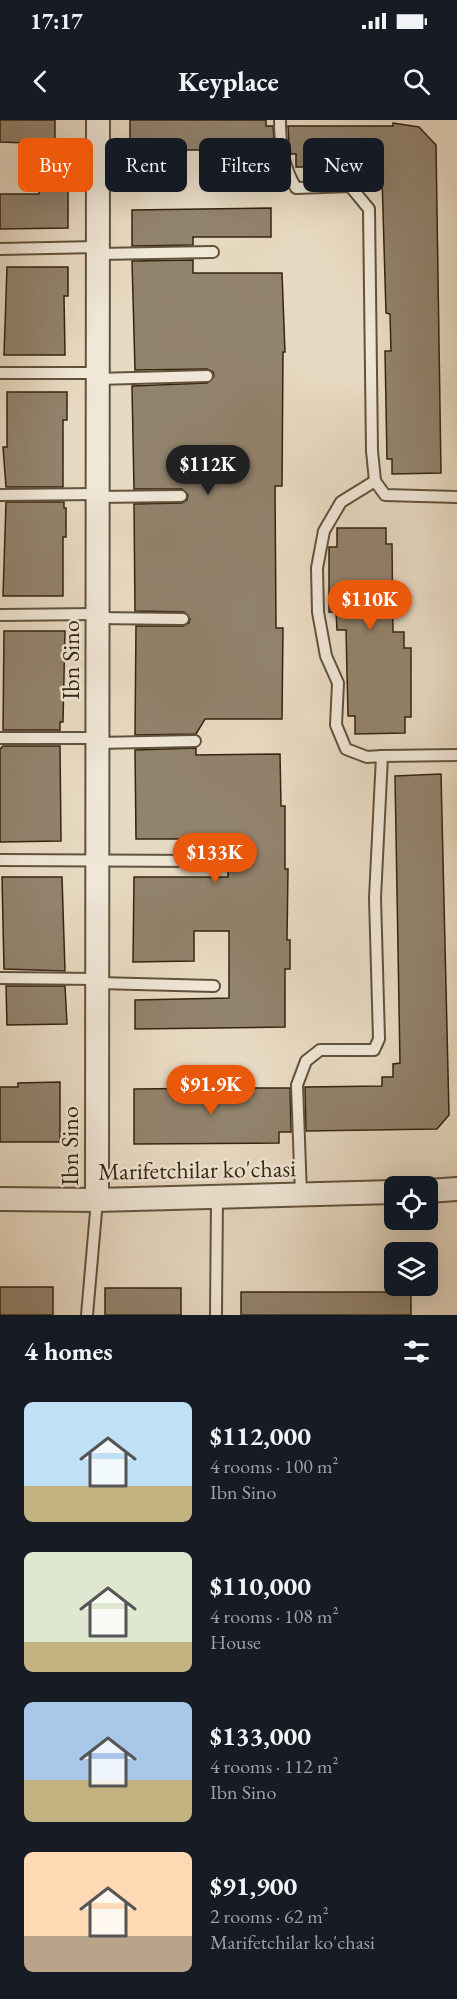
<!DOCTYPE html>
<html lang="en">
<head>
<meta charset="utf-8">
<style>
  :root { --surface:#171b24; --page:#242831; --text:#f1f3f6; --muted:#9ea1a6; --accent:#ea580c }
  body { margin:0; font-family:"EB Garamond",serif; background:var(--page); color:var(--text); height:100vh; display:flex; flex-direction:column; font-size:22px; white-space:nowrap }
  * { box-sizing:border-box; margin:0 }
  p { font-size:20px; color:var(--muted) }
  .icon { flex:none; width:33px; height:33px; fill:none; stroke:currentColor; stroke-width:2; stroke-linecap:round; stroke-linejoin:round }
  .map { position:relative; height:1195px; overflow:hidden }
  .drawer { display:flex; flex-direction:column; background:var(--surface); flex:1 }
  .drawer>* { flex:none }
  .hud { position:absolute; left:18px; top:18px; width:422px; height:54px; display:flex; gap:12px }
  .controls { position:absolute; left:384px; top:1056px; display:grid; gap:12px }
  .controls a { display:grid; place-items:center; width:54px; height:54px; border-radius:9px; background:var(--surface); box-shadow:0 6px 24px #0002; font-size:30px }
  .price { position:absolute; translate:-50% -51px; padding:0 14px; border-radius:21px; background:var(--accent); color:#fff; font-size:20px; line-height:39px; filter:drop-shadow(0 2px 3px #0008) }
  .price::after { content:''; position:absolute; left:50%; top:36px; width:18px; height:14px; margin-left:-9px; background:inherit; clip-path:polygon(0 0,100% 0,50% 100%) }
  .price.on { background:#222; color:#fff }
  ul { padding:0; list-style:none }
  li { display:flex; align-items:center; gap:18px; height:150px; padding:0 24px }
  li span { display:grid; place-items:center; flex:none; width:168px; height:120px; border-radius:9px; color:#555 }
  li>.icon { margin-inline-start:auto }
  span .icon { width:72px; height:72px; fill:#fffc; stroke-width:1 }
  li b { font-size:26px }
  h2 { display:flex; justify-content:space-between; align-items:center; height:72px; padding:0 24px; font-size:26px }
  .pill { padding:0 21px; border-radius:9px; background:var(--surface); box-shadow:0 6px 24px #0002; font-size:21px; line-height:54px }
  .pill.on { background:var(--accent); color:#fff }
  .status { display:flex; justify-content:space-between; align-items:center; height:42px; padding:0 30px; background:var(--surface); direction:ltr }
  .status svg { height:16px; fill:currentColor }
  header { display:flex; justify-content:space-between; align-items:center; height:78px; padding:0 24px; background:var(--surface); font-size:27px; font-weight:700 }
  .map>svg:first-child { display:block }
  .building { fill:#92836d; stroke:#352410; stroke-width:1.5 }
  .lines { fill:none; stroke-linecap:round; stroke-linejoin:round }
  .lane-casing { stroke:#62523c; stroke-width:14 }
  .street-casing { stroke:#62523c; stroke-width:26 }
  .lane { stroke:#f0e7d7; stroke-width:10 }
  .street { stroke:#f0e7d7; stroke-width:22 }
  .labels { text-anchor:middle; stroke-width:5; stroke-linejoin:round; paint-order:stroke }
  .street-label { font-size:24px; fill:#352410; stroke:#f0e7d7 }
</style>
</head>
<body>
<div class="status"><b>17:17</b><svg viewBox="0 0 49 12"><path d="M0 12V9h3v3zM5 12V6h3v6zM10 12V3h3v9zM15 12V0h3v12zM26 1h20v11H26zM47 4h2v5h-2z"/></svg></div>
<header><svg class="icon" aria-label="back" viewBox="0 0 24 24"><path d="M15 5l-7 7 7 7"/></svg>Keyplace<svg class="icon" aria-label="search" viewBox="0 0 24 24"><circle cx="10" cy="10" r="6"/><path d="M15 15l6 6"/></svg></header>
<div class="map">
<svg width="457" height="1195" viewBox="0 0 457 1195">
  <rect width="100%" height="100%" fill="#e8dac2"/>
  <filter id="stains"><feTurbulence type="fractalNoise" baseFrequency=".00333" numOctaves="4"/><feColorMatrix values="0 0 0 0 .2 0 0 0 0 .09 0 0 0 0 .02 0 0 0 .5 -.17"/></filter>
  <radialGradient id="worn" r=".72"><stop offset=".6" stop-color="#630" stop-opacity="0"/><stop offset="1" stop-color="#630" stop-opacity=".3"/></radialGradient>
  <!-- building -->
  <g class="building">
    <path d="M0,0H55V24L0,22Z"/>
    <path d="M130,0H266V6H273L275,34H229V30H177V27H130Z"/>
    <path d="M393,3L419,7L436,25L441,353L392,354V339H387L385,231H391L390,194L386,193L382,57H366V51L312,50L313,47H296V34H291L289,26L288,6H393Z"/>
    <path d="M39,71H68V108L0,109V74H39Z"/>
    <path d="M271,88V117H193V125L132,126V90Z"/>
    <path d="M193,140V153H282L285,232H283L282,366H275L276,508H283L282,599H205L196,614L135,615L136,506H183L189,503L190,499L184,492L135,491L134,384L182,383L187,380L188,375L182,369H134L132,266L207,263L214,256L213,252L207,249L135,250L132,141Z"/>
    <path d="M7,147H68V176H64L65,235H4Z"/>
    <path d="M7,272H67V300H63V367H6L3,327H7Z"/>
    <path d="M6,382H64V388H66V417H63V476H3Z"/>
    <path d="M337,408H386V424H392L393,512H404V528H411V597H405V613L355,614V596H348L346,510H337L336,492H329V427H337Z"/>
    <path d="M4,511H65L63,602H60V610H3Z"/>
    <path d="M3,626H60L61,721L0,722V629Z"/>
    <path d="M196,628V635L280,634L281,686H285V749H288L287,820H290V849H285V907L135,909V880L229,878V811H194V841L133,842L134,757H228L227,719H136L135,630Z"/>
    <path d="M441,654L449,995L437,1009L306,1011L305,967L382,966V957H393V944L400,943L395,656Z"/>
    <path d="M2,757H62L65,851L4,849Z"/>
    <path d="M6,866H65L67,904L7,905Z"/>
    <path d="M60,962V1022H0V967H18V963Z"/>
    <path d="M227,968H290L291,1012H279V1023L134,1024V969Z"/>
    <rect x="0" y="1167" width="53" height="28"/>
    <rect x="105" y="1168" width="76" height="27"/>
    <rect x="241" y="1172" width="170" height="23"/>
  </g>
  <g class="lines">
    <!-- lane casing -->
    <g class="lane-casing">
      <g id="lane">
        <path d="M280,0C280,25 283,46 296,68L350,66L369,89L372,331L375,361L385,375L457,377"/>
        <path d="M0,129L98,127"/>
        <path d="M98,134L213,132"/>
        <path d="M0,253H97"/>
        <path d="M97,259L207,256"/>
        <path d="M375,361L341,382L324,411L317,448L318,492L326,536L338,563L336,605L346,629L367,637L382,636"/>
        <path d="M0,375L97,374"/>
        <path d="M97,377L181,376"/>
        <path d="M0,495L97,494"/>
        <path d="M97,498L183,499"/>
        <path d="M0,618H98"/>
        <path d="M98,623L195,621"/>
        <path d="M0,740L200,741"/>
        <path d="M0,858L97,859"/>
        <path d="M98,863L214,866"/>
        <path d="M301,1075L297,965L306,941L320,930H374L379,919L375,778L382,636L457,635"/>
        <path d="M87,1195L97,1080"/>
        <path d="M216,1195L217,1077"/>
      </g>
    </g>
    <!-- street casing -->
    <g class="street-casing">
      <g id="street">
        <path d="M428,1071L457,1069"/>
        <path d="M0,1079L97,1080L394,1072"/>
        <path d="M97,1080L98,0"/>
      </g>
    </g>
    <!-- lane -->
    <use href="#lane" class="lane"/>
    <!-- street -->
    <use href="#street" class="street"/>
  </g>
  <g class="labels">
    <!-- street labels -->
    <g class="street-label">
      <text transform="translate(71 540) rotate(-90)" y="8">Ibn Sino</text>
      <text transform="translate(70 1026) rotate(-90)" y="8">Ibn Sino</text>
      <text transform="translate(197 1050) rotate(-1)" y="8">Marifetchilar ko'chasi</text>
    </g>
  </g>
  <rect width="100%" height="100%" filter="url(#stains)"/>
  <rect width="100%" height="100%" fill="url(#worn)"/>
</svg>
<div class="controls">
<a><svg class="icon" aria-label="locate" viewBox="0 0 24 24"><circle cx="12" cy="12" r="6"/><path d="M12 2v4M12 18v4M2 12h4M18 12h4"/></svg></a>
<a><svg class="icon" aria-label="layers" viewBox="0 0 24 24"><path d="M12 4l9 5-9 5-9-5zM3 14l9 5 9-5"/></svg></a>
</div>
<b class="price on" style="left:208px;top:376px">$112K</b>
<b class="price" style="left:370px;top:511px">$110K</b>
<b class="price" style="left:215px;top:764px">$133K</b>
<b class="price" style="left:211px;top:996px">$91.9K</b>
<div class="hud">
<a class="pill on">Buy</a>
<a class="pill">Rent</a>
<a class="pill">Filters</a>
<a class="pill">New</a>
</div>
</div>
<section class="drawer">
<h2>4 homes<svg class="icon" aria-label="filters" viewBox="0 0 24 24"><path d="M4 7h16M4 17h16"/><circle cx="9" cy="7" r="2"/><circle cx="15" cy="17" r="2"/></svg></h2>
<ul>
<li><span style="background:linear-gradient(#bfe0f5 70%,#c2b280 0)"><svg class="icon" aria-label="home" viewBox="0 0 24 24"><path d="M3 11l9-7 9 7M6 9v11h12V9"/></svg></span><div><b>$112,000</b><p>4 rooms · 100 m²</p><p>Ibn Sino</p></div></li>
<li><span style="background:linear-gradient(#dfe7d0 75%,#c2b280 0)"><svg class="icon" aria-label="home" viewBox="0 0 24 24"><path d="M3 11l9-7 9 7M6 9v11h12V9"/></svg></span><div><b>$110,000</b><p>4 rooms · 108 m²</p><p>House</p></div></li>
<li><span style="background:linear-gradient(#a9c7e8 65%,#c2b280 0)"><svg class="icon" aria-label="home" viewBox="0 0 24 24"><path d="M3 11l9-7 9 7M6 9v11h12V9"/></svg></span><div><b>$133,000</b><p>4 rooms · 112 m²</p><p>Ibn Sino</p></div></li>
<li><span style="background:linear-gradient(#ffd9b3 70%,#b9a48a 0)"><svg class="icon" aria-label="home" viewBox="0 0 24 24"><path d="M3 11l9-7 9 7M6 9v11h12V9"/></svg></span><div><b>$91,900</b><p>2 rooms · 62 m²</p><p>Marifetchilar ko'chasi</p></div></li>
</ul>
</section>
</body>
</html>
